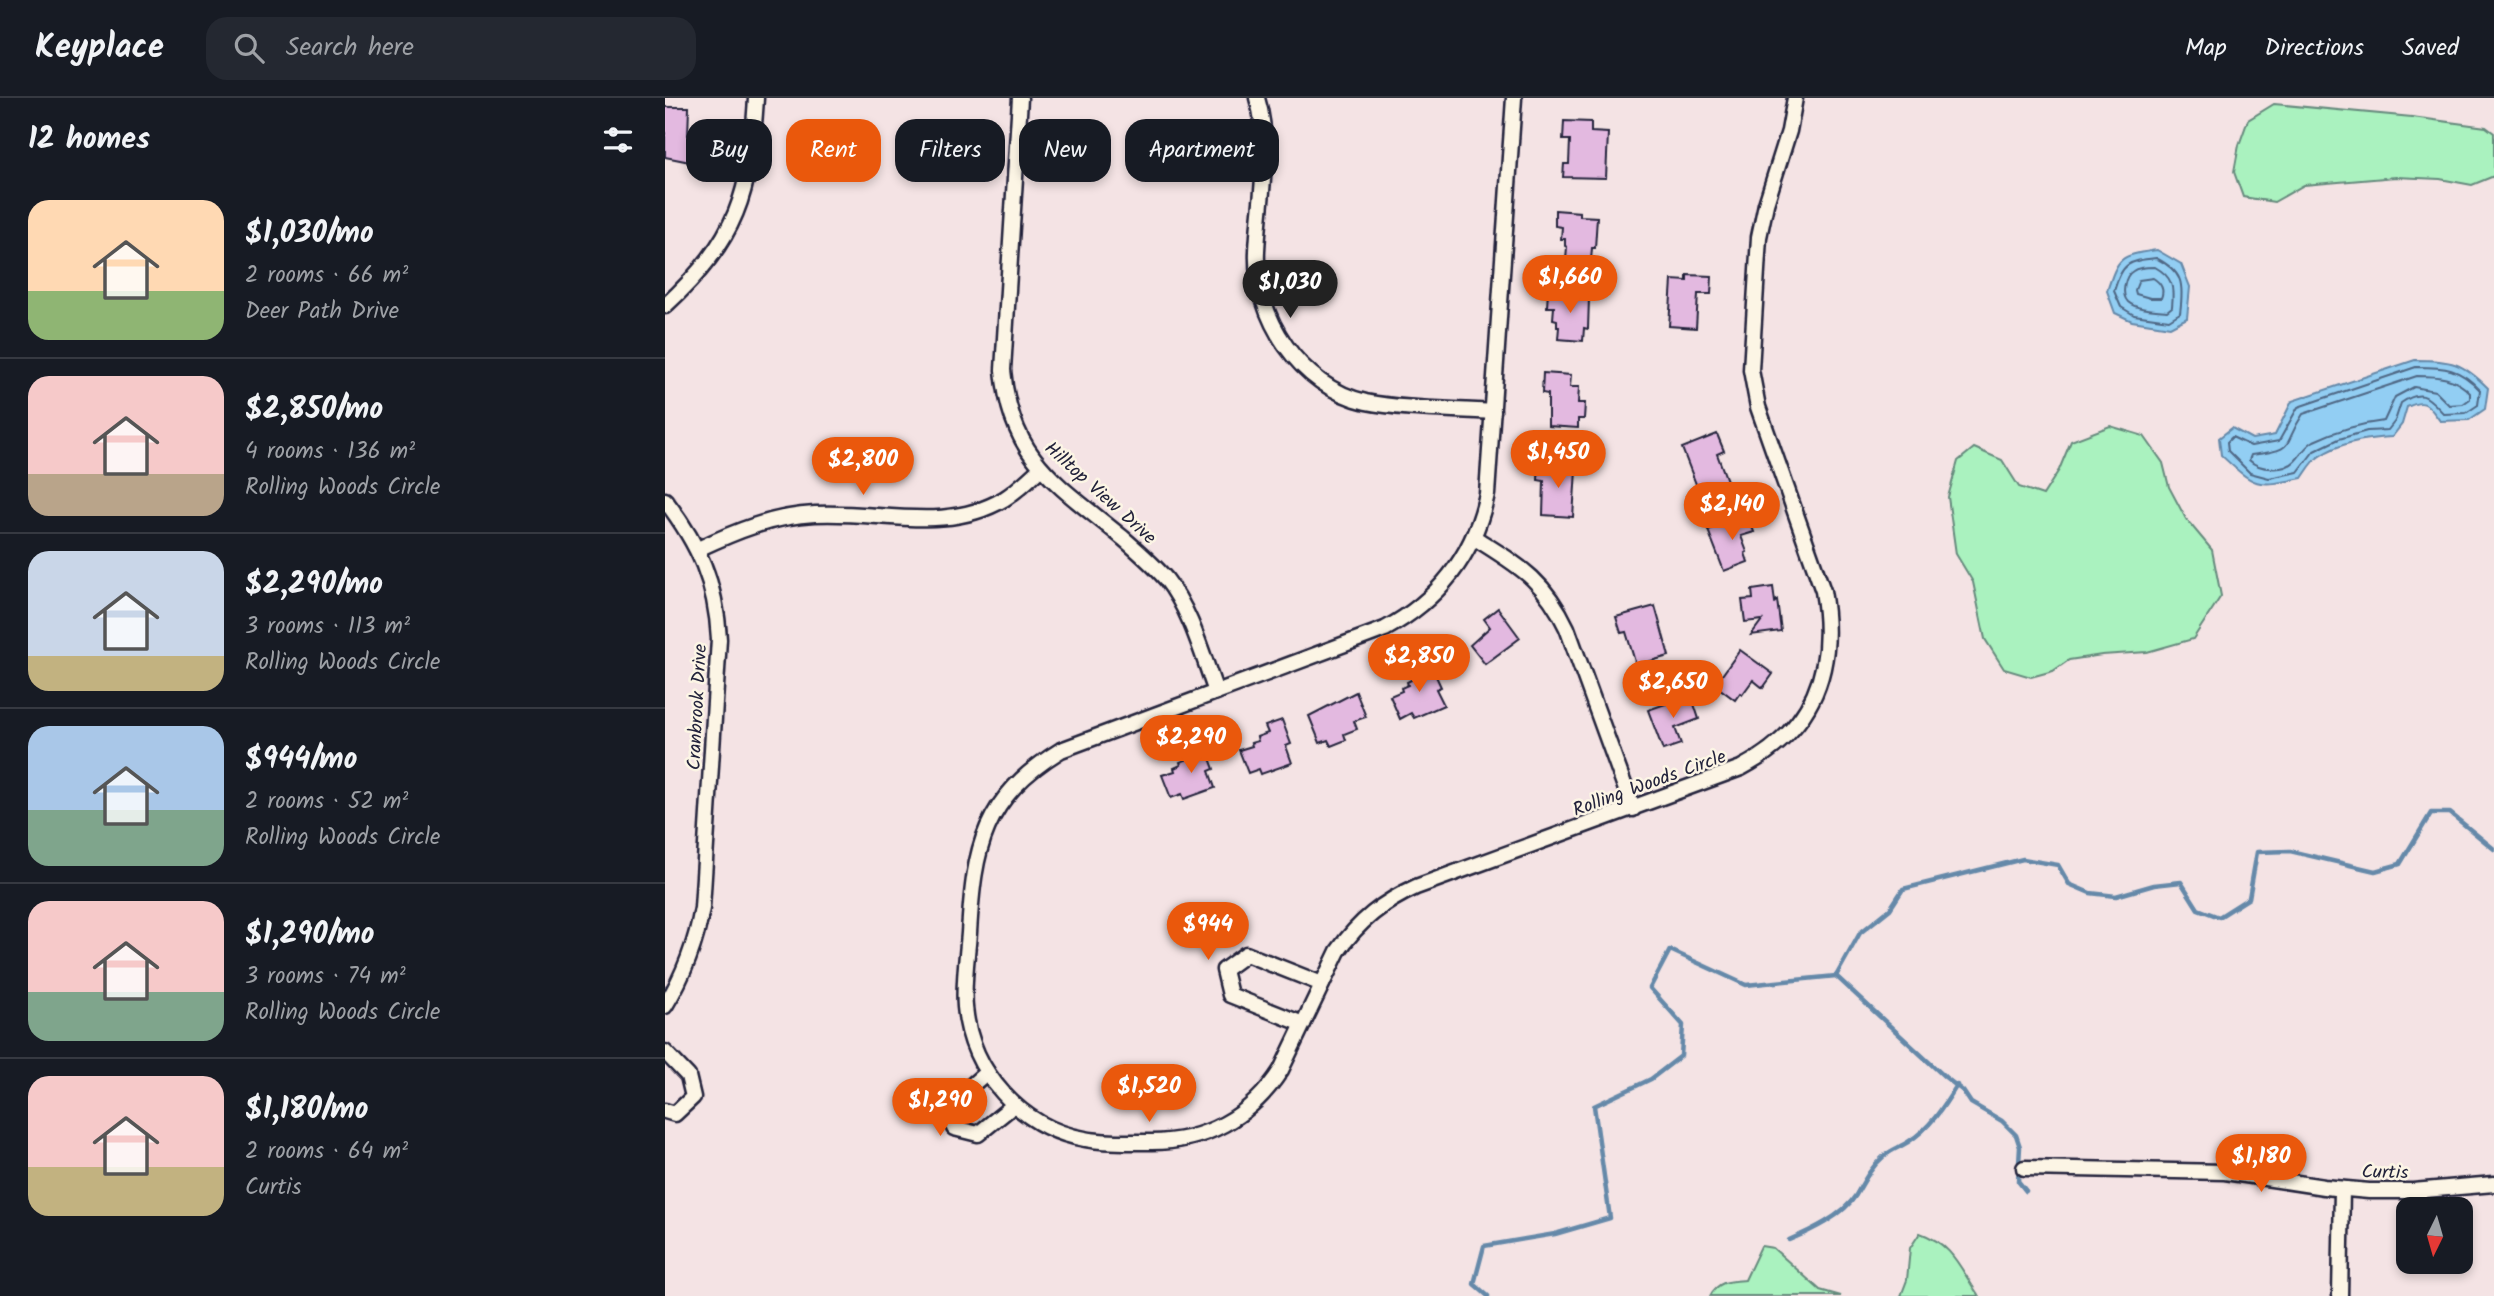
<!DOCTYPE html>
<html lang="en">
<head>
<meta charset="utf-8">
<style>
  :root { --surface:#171b24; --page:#242831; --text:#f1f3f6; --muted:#9ea1a6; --line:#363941; --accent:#ea580c }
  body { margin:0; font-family:Kalam,sans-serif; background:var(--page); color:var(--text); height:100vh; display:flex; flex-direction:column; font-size:26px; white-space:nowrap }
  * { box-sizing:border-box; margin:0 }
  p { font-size:23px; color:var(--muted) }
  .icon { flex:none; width:38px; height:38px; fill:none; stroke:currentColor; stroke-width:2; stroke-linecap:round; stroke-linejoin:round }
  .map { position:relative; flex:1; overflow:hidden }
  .details { display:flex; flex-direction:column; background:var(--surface); width:665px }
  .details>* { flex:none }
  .hud { position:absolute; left:21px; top:21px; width:665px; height:63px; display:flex; gap:14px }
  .needle { width:46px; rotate:185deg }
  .tools { position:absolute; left:1731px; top:1099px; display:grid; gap:14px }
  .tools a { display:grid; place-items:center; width:77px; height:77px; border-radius:14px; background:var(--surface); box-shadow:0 4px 10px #0003; font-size:35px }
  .price { position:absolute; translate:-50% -60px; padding:0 16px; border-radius:24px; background:var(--accent); color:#fff; font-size:23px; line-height:46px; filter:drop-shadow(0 2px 4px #0008) }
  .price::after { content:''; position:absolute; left:50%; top:42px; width:21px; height:16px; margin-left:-10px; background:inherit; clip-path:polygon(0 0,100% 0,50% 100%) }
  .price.active { background:#222; color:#fff }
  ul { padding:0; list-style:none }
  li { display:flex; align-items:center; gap:21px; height:175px; padding:0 28px }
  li+li { border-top:2px solid var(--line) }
  li span { display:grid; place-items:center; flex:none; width:196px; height:140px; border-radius:21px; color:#555 }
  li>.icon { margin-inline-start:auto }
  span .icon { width:84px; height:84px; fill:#fffc; stroke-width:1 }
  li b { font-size:30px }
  h2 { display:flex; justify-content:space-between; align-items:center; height:84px; padding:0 28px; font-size:30px }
  .pill { padding:0 24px; border-radius:21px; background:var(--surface); box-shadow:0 4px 10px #0003; font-size:24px; line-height:63px }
  .pill.active { background:var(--accent); color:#fff }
  header { display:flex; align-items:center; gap:42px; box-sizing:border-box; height:98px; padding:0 35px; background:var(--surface); border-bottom:2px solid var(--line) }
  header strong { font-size:33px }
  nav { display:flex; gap:38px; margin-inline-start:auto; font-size:24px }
  .search { width:490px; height:63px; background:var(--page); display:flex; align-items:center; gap:18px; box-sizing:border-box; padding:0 24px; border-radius:21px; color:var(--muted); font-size:26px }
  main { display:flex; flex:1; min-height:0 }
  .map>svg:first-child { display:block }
  .green { fill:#aaf2bf; stroke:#668a7d; stroke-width:2 }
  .water { fill:#92cef3; stroke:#6589a9; stroke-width:2 }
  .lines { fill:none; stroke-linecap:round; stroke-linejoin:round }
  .shore { stroke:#4f6785; stroke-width:2 }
  .stream { stroke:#6589a9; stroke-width:4.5 }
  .building { fill:#e3b9e0; stroke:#22223b; stroke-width:2 }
  .street-casing { stroke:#22223b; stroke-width:19 }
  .street { stroke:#fcf5e5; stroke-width:14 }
  .labels { text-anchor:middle; stroke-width:5; stroke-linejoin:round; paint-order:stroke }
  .street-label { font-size:19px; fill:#22223b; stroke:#fcf5e5 }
</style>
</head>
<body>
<header>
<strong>Keyplace</strong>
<div class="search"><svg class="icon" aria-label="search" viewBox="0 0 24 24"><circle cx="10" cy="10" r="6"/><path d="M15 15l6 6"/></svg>Search here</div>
<nav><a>Map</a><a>Directions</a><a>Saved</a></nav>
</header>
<main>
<section class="details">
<h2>12 homes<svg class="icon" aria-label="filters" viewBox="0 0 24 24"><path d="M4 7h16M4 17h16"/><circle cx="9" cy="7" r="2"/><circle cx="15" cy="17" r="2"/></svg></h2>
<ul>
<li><span style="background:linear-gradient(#ffd9b3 65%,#8fb573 0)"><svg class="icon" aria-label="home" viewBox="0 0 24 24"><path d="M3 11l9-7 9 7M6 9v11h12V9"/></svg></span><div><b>$1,030/mo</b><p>2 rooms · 66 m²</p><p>Deer Path Drive</p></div></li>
<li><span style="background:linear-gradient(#f6c9c9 70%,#b9a48a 0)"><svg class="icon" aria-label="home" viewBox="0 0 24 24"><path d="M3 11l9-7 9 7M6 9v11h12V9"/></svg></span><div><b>$2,850/mo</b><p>4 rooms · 136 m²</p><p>Rolling Woods Circle</p></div></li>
<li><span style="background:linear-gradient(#c9d6e8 75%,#c2b280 0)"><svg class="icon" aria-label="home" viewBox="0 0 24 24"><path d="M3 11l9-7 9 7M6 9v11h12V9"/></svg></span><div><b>$2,290/mo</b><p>3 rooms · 113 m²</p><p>Rolling Woods Circle</p></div></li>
<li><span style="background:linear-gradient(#a9c7e8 60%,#7fa58c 0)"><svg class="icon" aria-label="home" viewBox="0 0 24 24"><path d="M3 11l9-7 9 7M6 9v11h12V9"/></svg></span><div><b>$944/mo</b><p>2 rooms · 52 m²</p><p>Rolling Woods Circle</p></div></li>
<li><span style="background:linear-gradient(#f6c9c9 65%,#7fa58c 0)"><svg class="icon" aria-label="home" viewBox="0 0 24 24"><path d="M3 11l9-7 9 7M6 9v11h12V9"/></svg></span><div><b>$1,290/mo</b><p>3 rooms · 74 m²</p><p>Rolling Woods Circle</p></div></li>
<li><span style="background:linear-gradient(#f6c9c9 65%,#c2b280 0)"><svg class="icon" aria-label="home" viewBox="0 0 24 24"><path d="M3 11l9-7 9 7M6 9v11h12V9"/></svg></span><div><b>$1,180/mo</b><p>2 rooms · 64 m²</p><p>Curtis</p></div></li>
</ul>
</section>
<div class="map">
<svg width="1829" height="1198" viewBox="0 0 1829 1198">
  <rect width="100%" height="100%" fill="#f4e3e4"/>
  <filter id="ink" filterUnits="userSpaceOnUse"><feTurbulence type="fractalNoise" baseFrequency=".0143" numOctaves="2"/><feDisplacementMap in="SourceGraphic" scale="14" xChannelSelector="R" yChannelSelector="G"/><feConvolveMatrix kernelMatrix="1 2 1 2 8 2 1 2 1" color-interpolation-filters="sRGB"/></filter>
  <g filter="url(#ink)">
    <!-- green -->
    <g class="green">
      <path d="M1609,6L1747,19L1821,29L1829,35V78L1807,87L1775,81L1731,79L1639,87L1609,104L1578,99L1569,74L1574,47L1583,22Z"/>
      <path d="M1445,328L1479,338L1498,365L1504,389L1521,421L1547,452L1556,498L1528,541L1482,554L1437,557L1404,562L1388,573L1366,579L1339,571L1320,541L1308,484L1291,456L1283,399L1293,363L1309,350L1337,362L1354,389L1378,397L1394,372L1406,343Z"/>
      <path d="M1255,1135C1289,1147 1295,1171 1314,1198H1236L1242,1182L1245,1150Z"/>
      <path d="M1096,1148L1108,1150L1155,1192L1176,1198H1045C1053,1183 1064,1183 1080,1182Z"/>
    </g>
    <!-- water -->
    <g class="water">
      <path d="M1492,152L1516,166L1525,189L1522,220L1505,229L1467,223L1450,215L1442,193C1454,157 1455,158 1492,152Z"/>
      <path d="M1750,262C1786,262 1797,264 1823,290L1820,311L1804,322L1775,323C1763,307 1761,300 1742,309L1737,326L1727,339C1703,340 1676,344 1655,358C1648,362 1642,373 1637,380C1591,390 1590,389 1556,357L1554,340L1567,330L1587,341L1610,337L1627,303Z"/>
    </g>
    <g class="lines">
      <!-- shore -->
      <g class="shore">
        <path d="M1491,160C1518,174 1519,185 1515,215L1504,222L1469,217L1456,209L1449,193C1457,165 1463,163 1491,160Z"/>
        <path d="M1490,169C1508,179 1509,189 1507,209L1502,213C1491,212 1472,212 1463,204C1456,197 1459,178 1468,173C1473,169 1484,169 1490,169Z"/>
        <path d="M1488,180C1496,185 1500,191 1496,200H1485L1471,196L1470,192L1474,182Z"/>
        <path d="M1751,269C1780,269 1795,270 1815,292L1813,307L1801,315L1779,316C1764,301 1759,289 1736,305L1730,323L1723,332L1702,333L1674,341L1649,353L1633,374L1604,380L1585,375L1563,353L1562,344L1567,339L1586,348L1614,343L1633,309Z"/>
        <path d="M1752,278C1773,278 1790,279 1805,295V301L1798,306L1784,307L1770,293L1749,289L1730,299L1719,323C1694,326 1672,332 1649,343C1640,348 1637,356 1630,363C1619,374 1594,372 1584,362L1586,357C1633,351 1616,349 1638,316Z"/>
      </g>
      <!-- stream -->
      <g class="stream">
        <path d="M1171,878L1195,835L1225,811L1238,791L1358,761L1393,767L1404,786L1425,795L1451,798L1489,787L1516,784L1533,811L1554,819L1584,800L1592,754L1625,753L1710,773L1735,766L1766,715H1785L1829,751"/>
        <path d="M1171,878L1280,979L1298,993L1306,1005L1337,1023L1351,1037L1355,1049L1353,1083L1361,1093"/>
        <path d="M1124,1142C1145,1133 1178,1118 1191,1097C1199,1083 1206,1069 1219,1058C1226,1052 1235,1049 1243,1044C1265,1030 1278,1010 1292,987"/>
        <path d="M823,1198L809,1186L819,1148L890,1136L945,1120L929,1008L986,981L1016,958L1018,927L985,890L1005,852L1081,887L1171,878"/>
      </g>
    </g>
    <!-- building -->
    <g class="building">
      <path d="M0,9H24L23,38L30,47L25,64L0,59Z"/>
      <path d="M899,23L926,24V34L943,35L941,80L898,79L899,66H904L905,42H898Z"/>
      <path d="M890,112L915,114V118L932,119L930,150H927L926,162L901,161L902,149L900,148V141H896L897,129L890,128Z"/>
      <path d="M1022,177L1047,178L1046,196H1033L1031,230L1004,228L1007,182L1022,183Z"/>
      <path d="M883,193L907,194V199L924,200L923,231L919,230L918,243L893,241L894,229H892V222L888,221L889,209H882Z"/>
      <path d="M878,275L906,277L905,289H914L913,305H920L919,321H913V330L883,328V296L877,295Z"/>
      <path d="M1052,336L1059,353L1052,356L1064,388L1036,399L1017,350Z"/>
      <path d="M874,365L894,366L893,371L911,372L908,419L878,417L879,383L873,382Z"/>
      <path d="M1083,417L1089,434L1076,438L1082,454L1080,455L1083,464L1059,473L1043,432Z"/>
      <path d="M1108,489L1110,504L1112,502L1116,533L1086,537L1097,522L1080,524L1077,502L1088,501L1087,492Z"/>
      <path d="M990,508L1004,558L971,567L961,534L956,535L951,519Z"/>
      <path d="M833,510L855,540L820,566L805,547L825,529L819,521Z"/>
      <path d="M1075,552L1108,576L1098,590L1088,582L1077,597L1075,595L1070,602L1050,587Z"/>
      <path d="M765,565L776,589L771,591L779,607L749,620L746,615L735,621L725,598L737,593L736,590L743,587L742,584L752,579L749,572Z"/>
      <path d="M691,594L701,619L689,623L692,631L679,636L681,642L666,648L663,642L655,645L644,618Z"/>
      <path d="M1026,597L1034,621L1010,630L1016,646L998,652L983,612Z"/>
      <path d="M617,622L626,646L621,648L627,665L596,676L594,671L583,675L574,652L587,648L586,645L593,643L592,639L603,635L600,628Z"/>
      <path d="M540,647L549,671L544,673L550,690L519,701L517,696L506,700L497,677L510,673L509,670L516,667L515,664L526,660L523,653Z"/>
    </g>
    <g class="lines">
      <!-- street casing -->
      <g class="street-casing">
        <g id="street">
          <path d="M355,0L338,272C346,363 394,387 458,440C473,453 488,466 501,481C526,513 537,556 551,594"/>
          <path d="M592,0C607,49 594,103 592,153C589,219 635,289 701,304C741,312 788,311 828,314"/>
          <path d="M849,0L822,396C809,457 775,501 720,531L396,652C318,700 309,749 304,835C302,860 298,885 300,909C306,974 356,1030 420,1041C440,1045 462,1044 483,1044C539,1045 586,1019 616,972L673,853C694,823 718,804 751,789L1076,670C1148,632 1172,572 1158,493L1093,309L1086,272L1094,139L1101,106L1124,33L1130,0"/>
          <path d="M0,208C73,140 85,97 91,0"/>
          <path d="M0,402C34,447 51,484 54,541L37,810C31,846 19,877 0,908"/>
          <path d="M810,440C854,468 879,481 902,530L968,711"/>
          <path d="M33,451C71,433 108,418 150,416C214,412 280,436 339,401C352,393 364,381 376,370"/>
          <path d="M638,926L565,897L559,872L581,856L657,886"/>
          <path d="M0,954L23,978L28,999L10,1016L0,1013"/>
          <path d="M322,974L283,1008L289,1030L313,1036L349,1007"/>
          <path d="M1359,1070L1560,1074L1659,1089L1704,1093H1748L1829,1086"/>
          <path d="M1675,1198L1677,1091"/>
        </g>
      </g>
      <!-- street -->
      <use href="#street" class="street"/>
    </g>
  </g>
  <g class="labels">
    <!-- street labels -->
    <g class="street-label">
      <text transform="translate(436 394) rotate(42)" y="7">Hilltop View Drive</text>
      <text transform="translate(31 609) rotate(-87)" y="7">Cranbrook Drive</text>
      <text transform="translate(984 684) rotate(-20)" y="7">Rolling Woods Circle</text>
      <text transform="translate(1720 1073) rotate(1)" y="7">Curtis</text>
    </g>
  </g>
</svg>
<div class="tools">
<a><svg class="needle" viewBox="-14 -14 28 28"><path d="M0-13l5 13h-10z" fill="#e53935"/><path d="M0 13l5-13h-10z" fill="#9ea1a6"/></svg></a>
</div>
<b class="price" style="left:905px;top:217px">$1,660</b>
<b class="price active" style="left:625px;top:222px">$1,030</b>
<b class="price" style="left:893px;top:392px">$1,450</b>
<b class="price" style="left:198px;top:399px">$2,800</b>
<b class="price" style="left:1067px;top:444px">$2,140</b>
<b class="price" style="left:754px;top:596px">$2,850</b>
<b class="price" style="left:1008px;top:622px">$2,650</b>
<b class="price" style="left:526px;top:677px">$2,290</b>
<b class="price" style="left:543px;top:864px">$944</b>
<b class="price" style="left:484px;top:1026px">$1,520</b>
<b class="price" style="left:275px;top:1040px">$1,290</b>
<b class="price" style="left:1596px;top:1096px">$1,180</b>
<div class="hud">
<a class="pill">Buy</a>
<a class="pill active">Rent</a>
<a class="pill">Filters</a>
<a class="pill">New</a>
<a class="pill">Apartment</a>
</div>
</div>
</main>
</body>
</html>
